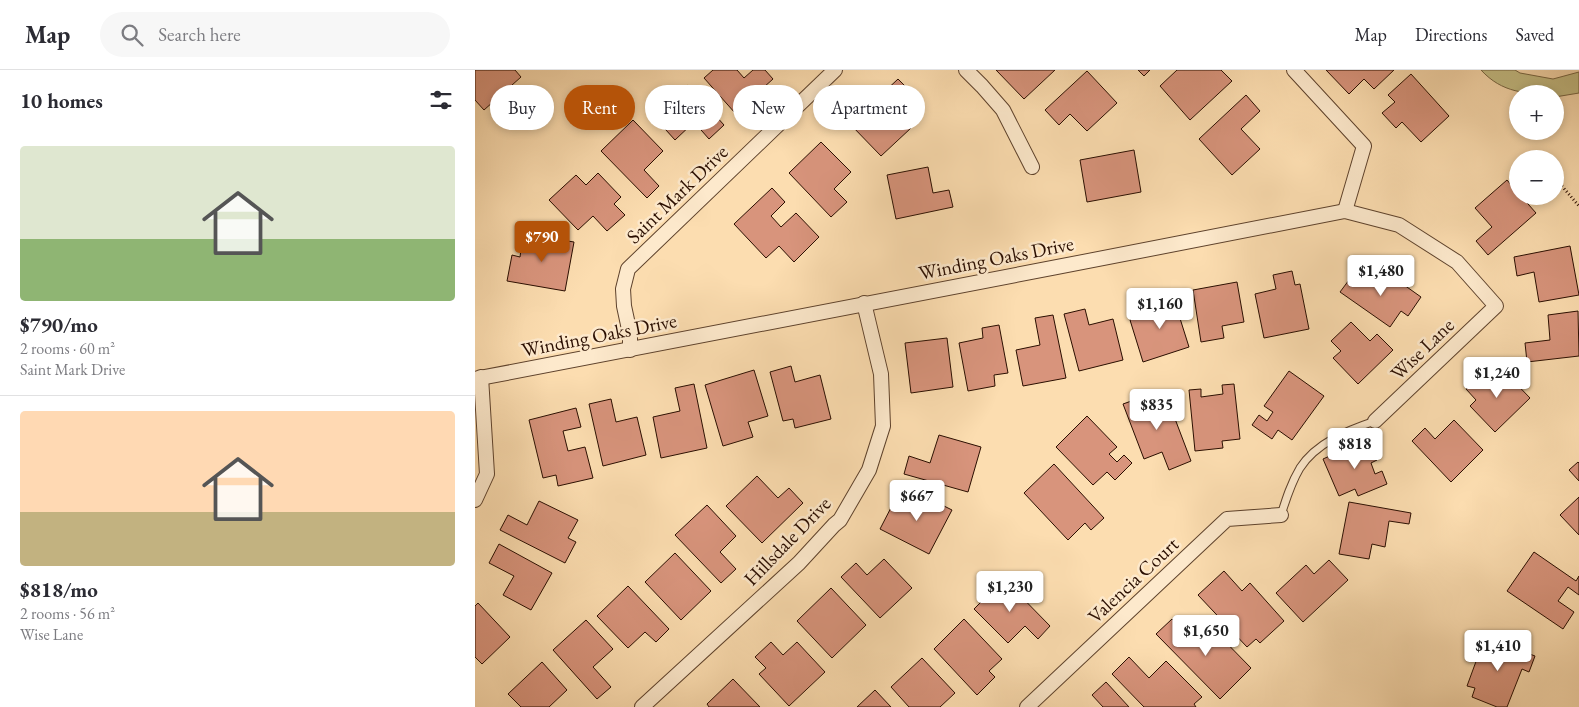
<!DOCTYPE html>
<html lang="en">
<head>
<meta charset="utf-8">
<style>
  :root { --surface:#fff; --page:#f7f7f7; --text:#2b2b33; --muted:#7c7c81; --line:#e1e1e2; --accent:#b45309 }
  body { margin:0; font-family:"EB Garamond",serif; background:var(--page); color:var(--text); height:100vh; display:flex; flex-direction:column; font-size:19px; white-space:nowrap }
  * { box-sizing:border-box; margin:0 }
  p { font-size:16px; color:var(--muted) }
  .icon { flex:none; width:28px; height:28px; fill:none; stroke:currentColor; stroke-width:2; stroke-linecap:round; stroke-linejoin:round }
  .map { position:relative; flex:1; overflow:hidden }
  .sheet { display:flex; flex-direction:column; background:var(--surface); width:475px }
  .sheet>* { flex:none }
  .hud { position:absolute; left:15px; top:15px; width:475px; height:45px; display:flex; gap:10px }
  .fabs { position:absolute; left:1034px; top:15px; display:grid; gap:10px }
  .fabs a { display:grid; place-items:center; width:55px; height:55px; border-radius:50%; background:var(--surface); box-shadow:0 2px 8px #0003; font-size:25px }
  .price { position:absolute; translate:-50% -42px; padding:0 11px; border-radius:5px; background:#fff; color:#222; font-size:16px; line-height:32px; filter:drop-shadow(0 1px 2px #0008) }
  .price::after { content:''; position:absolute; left:50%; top:30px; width:15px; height:11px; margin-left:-8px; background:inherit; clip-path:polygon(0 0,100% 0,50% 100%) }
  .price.active { background:var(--accent); color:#fff }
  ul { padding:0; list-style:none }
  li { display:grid; align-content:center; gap:10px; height:265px; padding:0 20px }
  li+li { border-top:1px solid var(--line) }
  li span { display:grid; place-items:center; height:155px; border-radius:5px; color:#555 }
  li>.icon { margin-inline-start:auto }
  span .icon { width:90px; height:90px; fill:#fffc; stroke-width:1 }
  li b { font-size:21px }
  h2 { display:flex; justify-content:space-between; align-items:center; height:60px; padding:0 20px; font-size:21px }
  .pill { padding:0 18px; border-radius:22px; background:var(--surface); box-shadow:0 2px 8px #0003; font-size:18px; line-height:45px }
  .pill.active { background:var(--accent); color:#fff }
  header { display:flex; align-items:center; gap:30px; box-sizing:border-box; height:70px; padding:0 25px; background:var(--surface); border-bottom:1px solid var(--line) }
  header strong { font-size:24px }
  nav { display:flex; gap:28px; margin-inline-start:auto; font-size:18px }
  .search { width:350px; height:45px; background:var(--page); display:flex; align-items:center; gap:12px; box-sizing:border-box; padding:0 18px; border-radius:28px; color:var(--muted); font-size:19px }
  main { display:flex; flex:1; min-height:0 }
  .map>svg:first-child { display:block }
  .green { fill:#c6bf86; stroke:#786643 }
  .building { fill:#d8947c; stroke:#2a0e00 }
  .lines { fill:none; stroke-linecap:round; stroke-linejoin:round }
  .service-casing { stroke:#5e422c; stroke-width:9 }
  .minor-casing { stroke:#5e422c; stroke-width:16 }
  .path { stroke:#2a0e00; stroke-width:3; stroke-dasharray:1 2.5; stroke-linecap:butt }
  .service { stroke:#fde9cc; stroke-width:7 }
  .minor { stroke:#fde9cc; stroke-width:14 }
  .labels { text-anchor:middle; stroke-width:5; stroke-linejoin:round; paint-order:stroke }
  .street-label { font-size:20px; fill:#2a0e00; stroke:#fde9cc }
</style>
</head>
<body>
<header>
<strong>Map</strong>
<div class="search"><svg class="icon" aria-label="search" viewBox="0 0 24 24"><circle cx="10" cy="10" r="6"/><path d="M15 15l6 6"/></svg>Search here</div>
<nav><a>Map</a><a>Directions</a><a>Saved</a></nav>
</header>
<main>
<section class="sheet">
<h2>10 homes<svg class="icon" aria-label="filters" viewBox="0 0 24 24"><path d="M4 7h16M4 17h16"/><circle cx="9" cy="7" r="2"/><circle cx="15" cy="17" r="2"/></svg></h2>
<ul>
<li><span style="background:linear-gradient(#dfe7d0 60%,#8fb573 0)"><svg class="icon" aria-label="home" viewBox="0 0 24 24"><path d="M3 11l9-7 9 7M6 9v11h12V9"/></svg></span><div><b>$790/mo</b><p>2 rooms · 60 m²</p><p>Saint Mark Drive</p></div></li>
<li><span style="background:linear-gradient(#ffd9b3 65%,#c2b280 0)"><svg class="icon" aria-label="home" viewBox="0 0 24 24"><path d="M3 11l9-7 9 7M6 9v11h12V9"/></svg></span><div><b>$818/mo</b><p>2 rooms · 56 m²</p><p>Wise Lane</p></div></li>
</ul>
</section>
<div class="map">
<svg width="1104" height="637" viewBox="0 0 1104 637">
  <rect width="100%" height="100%" fill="#fcddb0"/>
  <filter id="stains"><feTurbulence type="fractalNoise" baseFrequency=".004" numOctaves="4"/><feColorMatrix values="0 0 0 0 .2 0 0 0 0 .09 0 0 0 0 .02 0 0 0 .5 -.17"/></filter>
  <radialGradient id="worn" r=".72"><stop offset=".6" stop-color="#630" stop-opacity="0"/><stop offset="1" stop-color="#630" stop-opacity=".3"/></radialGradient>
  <!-- green -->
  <path class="green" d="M1006,0H1040L1045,3L1078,9L1104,2V23L1080,27V24C1051,24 1027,23 1006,0Z"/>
  <!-- building -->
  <g class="building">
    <path d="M0,0H40L46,7L9,40L0,30Z"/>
    <path d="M238,0H262L269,8L278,0H290L298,9L260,43L229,8Z"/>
    <path d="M521,0H580L549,29Z"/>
    <path d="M663,0H675L669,6Z"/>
    <path d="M702,0H746L757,11L715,50L685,16Z"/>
    <path d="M851,0H919L899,19L889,9L874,24Z"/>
    <path d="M612,1L642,33L612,61L595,44L584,55L570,40Z"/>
    <path d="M936,4L974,46L946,72L927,52L921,58L907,43L920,32L913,25Z"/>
    <path d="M423,9L435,21L417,38L436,58L406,86L375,54Z"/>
    <path d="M213,15L249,55L234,69L219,52L200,70L172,39L197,16L204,23Z"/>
    <path d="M771,25L785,41L766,59L785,79L757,105L724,69Z"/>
    <path d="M158,50L188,81L169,100L184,116L172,128L126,81Z"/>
    <path d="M346,72L376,102L359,119L372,132L356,147L314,103Z"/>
    <path d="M659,80L666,122L612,132L605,90Z"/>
    <path d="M453,97L458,123L474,120L478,137L421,149L412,105Z"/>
    <path d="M123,103L146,127L139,134L150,145L132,161L118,146L103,160L74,130L101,105L111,115Z"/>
    <path d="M1032,110L1042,122V126H1046L1061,143L1013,185L1001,171L1017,157L1000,138Z"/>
    <path d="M297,118L310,132L296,146L306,157L321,143L344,167L319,192L304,176L291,188L259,154Z"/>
    <path d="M48,164L99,172L90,221L32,211L37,185L45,187Z"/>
    <path d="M1095,176L1104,225L1064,232L1059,202L1042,206L1039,187Z"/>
    <path d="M908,200L946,227L933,246L926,241L915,257L865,222L880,202L898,214Z"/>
    <path d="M817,201L820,215L825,214L834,259L789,268L780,224L801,219L798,205Z"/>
    <path d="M762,212L769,252L747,256L749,268L726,272L718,220Z"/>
    <path d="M697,223L714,277L668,292L655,250L680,242L676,230Z"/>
    <path d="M610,239L614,255L638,249L648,290L604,301L589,244Z"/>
    <path d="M1103,241L1104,286L1052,292L1050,273L1075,270L1073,245Z"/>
    <path d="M578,245L591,308L548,316L541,280L565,275L560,248Z"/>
    <path d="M876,252L895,271L902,264L918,280L883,314L858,288L866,281L856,271Z"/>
    <path d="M524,255L533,303L519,305L520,316L493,321L484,273L508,268L507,258Z"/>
    <path d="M472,268L478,317L436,323L430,273Z"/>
    <path d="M316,296L320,312L345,305L356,349L320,358L318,349L308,351L295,302Z"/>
    <path d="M1027,299L1055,328L1020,362L995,336L1001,330L991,319L1005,305L1013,313Z"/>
    <path d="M279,300L293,346L273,352L278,367L248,376L230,315Z"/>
    <path d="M814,301L849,326L817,370L803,360L797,369L777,355L784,345L792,351L798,342L789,336Z"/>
    <path d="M219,314L232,378L186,388L178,347L205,341L200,318Z"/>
    <path d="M759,314L765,369L747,371L748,378L720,381L714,320L726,319V327L748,324L747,315Z"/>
    <path d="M676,324L681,338L694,333L716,391L694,400L687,382L669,389L648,334Z"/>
    <path d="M136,329L141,352L162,347L171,385L128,396L114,334Z"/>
    <path d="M101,338L106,357L88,361L93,381L110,377L118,408L83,416L81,405L68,408L54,350Z"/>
    <path d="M612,346L642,377L634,384L642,392L649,385L657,393L640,410L632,402L618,415L581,377Z"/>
    <path d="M979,350L1008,380L976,412L937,371L950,358L960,369Z"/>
    <path d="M464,365L506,377L493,422L429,404L434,386L455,393Z"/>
    <path d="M893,369L902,390L896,393L900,404L907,401L912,414L883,426L880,419L864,426L848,389Z"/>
    <path d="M1103,392L1104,393V411L1094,400Z"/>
    <path d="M579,394L629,448L616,460L610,453L593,470L549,423Z"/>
    <path d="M282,406L303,428L314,418L328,433L287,473L251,436Z"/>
    <path d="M441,422L477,440L454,484L405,459L421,428L434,434Z"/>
    <path d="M1104,427V465L1085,445Z"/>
    <path d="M64,431L103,450L93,468L101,472L90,493L25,460L33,445L52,455Z"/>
    <path d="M874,432L936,443L934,454L914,451L910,477L897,474L894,489L864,484Z"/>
    <path d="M232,435L261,466L245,482L261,499L246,513L200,465Z"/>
    <path d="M24,474L77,503L56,540L28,525L39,506L14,493Z"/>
    <path d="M1059,482L1101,511L1104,506V525L1093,517L1083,531L1099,542L1088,559L1032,521Z"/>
    <path d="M200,483L236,521L206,550L170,512Z"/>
    <path d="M409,489L437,518L405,548L366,507L381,493L392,505Z"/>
    <path d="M854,490L873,510L828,552L801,523L831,495L839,504Z"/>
    <path d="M749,501L767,521L775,513L809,551L785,573L781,569L772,577L723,525Z"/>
    <path d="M529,509L575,556L563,569L550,556L533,573L499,539Z"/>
    <path d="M153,516L194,559L181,572L170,562L153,578L122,546Z"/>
    <path d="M356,518L391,555L357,588L322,551Z"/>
    <path d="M3,533L35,567L7,594L0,587V536Z"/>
    <path d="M489,549L527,589L514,601L520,607L502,625L459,579Z"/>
    <path d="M697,549L719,572L735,556L776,598L745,629L681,564Z"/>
    <path d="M111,550L138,579L118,597L136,617L122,629L78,580Z"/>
    <path d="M1010,567L1060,586L1054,602L1047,599L1032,637H1022L997,627L1000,618L992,616Z"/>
    <path d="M296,572L308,585L322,572L350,602L314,636L284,604L291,598L280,587Z"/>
    <path d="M654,587L674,608L691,591L727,627L719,634L721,637H669L637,604Z"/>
    <path d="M447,588L480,623L465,637H434L416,617Z"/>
    <path d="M67,592L92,620L74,637H46L33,624Z"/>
    <path d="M258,609L285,637H234L232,634Z"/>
    <path d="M631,612L654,637H628L617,625Z"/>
    <path d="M400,620L416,637H382Z"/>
  </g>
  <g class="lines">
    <!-- service casing -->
    <g class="service-casing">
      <path id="service" d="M806,445C811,429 816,413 825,398C841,373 873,360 900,351"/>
    </g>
    <!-- minor casing -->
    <g class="minor-casing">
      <g id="minor">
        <path d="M491,0L507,16L528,40L557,97"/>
        <path d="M819,0L889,76L870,141"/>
        <path d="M155,280V264L149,236L148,219L153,199L360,0"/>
        <path d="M0,309C290,255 580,197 870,141L924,155L982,192L1021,236L900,351"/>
        <path d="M0,430L12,404L6,307"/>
        <path d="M167,637L324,493L359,455L365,450L394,400L408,356L406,304L389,233"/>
        <path d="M552,637L752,449L806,445"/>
      </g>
    </g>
    <!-- path -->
    <g class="path">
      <path d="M1056,86L1060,89"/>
      <path d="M1080,108L1104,136"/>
    </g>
    <!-- service -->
    <use href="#service" class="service"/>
    <!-- minor -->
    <use href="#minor" class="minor"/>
  </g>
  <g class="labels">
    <!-- street labels -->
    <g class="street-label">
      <text transform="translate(202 124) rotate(-44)" y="7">Saint Mark Drive</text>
      <text transform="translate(521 188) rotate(-11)" y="7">Winding Oaks Drive</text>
      <text transform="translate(124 265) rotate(-11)" y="7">Winding Oaks Drive</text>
      <text transform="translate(947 279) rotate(-44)" y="7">Wise Lane</text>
      <text transform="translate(312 471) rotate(-46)" y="7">Hillsdale Drive</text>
      <text transform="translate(658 510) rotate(-43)" y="7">Valencia Court</text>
    </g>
  </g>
  <rect width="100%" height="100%" filter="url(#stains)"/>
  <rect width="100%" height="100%" fill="url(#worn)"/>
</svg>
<div class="fabs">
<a>+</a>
<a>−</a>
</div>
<b class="price active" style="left:67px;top:193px">$790</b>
<b class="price" style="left:906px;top:227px">$1,480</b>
<b class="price" style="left:685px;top:260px">$1,160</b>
<b class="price" style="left:1022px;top:329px">$1,240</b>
<b class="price" style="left:682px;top:361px">$835</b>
<b class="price" style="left:880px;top:400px">$818</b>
<b class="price" style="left:442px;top:452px">$667</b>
<b class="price" style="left:535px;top:543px">$1,230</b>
<b class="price" style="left:731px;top:587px">$1,650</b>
<b class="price" style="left:1023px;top:602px">$1,410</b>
<div class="hud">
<a class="pill">Buy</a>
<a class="pill active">Rent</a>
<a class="pill">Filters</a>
<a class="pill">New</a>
<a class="pill">Apartment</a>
</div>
</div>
</main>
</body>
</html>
